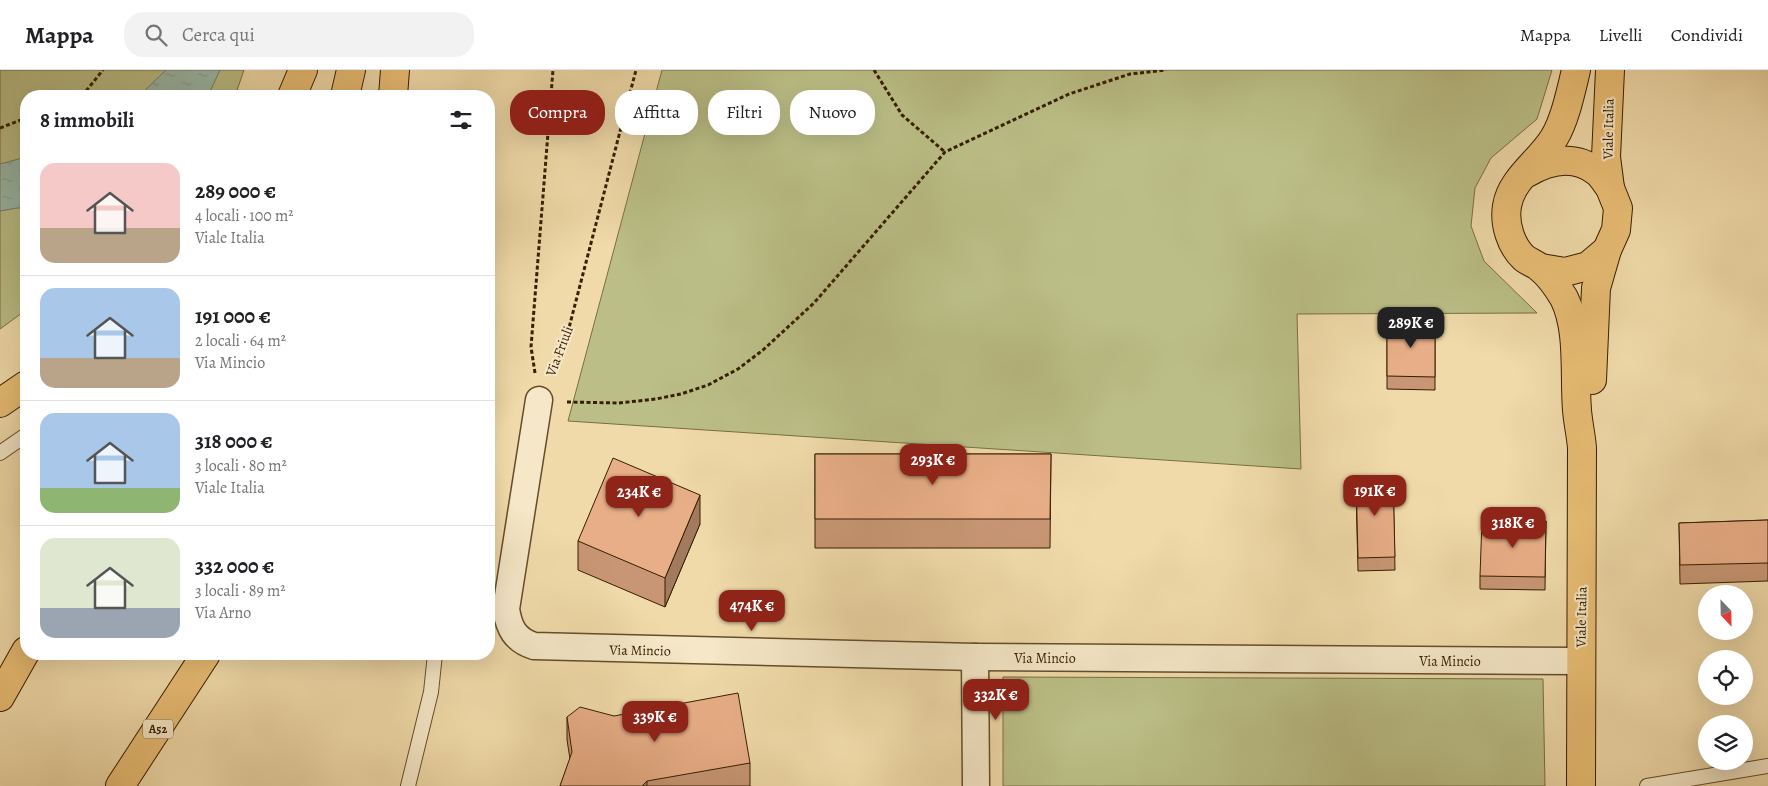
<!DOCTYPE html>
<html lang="it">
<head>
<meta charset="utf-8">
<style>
  :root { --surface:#fff; --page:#f2f2f2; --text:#202124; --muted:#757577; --line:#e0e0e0; --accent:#8f2418 }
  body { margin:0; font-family:Alegreya,serif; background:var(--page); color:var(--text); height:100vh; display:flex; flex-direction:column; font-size:19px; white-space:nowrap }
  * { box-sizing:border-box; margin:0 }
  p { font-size:16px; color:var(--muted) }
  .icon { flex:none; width:28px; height:28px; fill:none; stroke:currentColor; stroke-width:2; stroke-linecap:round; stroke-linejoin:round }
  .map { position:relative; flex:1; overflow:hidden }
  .details { position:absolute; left:20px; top:20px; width:475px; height:570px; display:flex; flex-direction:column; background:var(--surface); border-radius:20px; box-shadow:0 5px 20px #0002 }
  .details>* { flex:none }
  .hud { position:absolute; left:510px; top:20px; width:475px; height:45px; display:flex; gap:10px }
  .needle { width:32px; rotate:158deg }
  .fabs { position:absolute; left:1698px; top:515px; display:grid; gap:10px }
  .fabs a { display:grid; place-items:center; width:55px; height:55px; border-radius:50%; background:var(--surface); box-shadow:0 5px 20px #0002; font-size:25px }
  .price { position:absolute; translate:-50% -42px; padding:0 11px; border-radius:10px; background:var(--accent); color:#fff; font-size:16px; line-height:32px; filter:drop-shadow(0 1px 2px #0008) }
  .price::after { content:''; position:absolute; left:50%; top:30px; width:15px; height:11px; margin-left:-8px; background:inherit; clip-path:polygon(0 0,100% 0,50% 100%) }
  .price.current { background:#222; color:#fff }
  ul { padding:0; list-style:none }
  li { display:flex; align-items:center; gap:15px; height:125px; padding:0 20px }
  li+li { border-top:1px solid var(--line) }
  li span { display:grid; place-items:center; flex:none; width:140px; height:100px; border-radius:15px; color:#555 }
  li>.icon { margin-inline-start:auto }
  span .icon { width:60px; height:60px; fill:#fffc; stroke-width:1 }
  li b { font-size:21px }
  h2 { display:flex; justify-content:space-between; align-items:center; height:60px; padding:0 20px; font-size:21px }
  .pill { padding:0 18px; border-radius:20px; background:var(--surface); box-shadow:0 5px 20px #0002; font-size:18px; line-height:45px }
  .pill.current { background:var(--accent); color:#fff }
  header { display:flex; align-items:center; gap:30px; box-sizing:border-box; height:70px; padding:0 25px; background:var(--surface); border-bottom:1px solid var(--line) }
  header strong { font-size:24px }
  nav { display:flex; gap:28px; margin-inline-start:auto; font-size:18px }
  .search { width:350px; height:45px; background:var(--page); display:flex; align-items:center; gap:12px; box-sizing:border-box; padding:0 18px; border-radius:20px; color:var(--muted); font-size:19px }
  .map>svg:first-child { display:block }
  .park { fill:#bbbf87; stroke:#786e44 }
  .water { fill:url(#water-ripples); stroke:#727c67 }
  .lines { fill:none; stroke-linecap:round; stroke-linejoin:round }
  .lane-casing { stroke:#644d2b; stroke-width:16 }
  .street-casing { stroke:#644d2b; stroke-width:29 }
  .primary-casing { stroke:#361e01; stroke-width:30 }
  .highway-casing { stroke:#361e01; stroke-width:30 }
  .path { stroke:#361e01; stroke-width:3; stroke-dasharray:4 2.5; stroke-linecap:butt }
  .lane { stroke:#f5e7c7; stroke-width:14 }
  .street { stroke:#f5e7c7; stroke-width:26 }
  .primary { stroke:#e8bd74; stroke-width:28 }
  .highway { stroke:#e8bd74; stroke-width:28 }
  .wall { fill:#c89674; stroke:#361e01 }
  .shaded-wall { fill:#a27a5e; stroke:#361e01 }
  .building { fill:#e8ae87; stroke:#361e01 }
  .labels { text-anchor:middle; stroke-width:4; stroke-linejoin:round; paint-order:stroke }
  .shield { fill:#f5e7c7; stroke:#6f5a3c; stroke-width:1 }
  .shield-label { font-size:12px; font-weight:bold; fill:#361e01 }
  .street-label { font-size:14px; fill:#361e01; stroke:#f5e7c7 }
</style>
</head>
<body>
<header>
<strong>Mappa</strong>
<div class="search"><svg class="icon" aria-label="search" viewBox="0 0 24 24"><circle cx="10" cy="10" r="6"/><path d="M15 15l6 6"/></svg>Cerca qui</div>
<nav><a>Mappa</a><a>Livelli</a><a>Condividi</a></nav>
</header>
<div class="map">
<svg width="1768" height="716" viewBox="0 0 1768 716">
  <defs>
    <pattern id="water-ripples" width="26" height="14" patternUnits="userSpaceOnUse" patternTransform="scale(1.25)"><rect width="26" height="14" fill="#9abaab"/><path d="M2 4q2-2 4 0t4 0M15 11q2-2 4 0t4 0" fill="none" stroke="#859f91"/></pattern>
  </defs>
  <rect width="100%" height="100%" fill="#f0daa9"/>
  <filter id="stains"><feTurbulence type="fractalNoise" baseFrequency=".004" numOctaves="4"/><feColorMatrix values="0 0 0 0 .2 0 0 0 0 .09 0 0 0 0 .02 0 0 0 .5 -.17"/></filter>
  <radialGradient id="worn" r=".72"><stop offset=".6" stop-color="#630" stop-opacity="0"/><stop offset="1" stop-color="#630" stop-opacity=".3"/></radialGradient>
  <!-- park -->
  <g class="park">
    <path d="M0,0H244L235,26H26V240L0,259Z"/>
    <path d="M662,0H1552L1537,49L1491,88L1475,118L1471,156L1484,191L1537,243L1297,244L1301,399L568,351Z"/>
    <path d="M1003,607L1543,609L1545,716H1003Z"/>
  </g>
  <!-- water -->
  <g class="water">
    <path d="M166,0H220L208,26H139Z"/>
    <path d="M26,87V138H17L0,141V94Z"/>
  </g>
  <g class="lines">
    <!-- lane casing -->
    <g class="lane-casing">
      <g id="lane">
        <path d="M0,383L26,365"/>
        <path d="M408,716L431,622L435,584"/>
        <path d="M1647,716L1768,696"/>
      </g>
    </g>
    <!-- street casing -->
    <g class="street-casing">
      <g id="street">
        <path d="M539,330L506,539C509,558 515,570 534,576L975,587L1580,591"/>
        <path d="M975,587L976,716"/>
      </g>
    </g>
    <!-- primary casing -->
    <g class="primary-casing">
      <g id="primary">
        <path d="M1576,0C1571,21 1565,50 1554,68C1540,91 1511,109 1507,136C1504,154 1511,176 1524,188C1529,192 1536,194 1540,198C1549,205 1558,218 1564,228C1580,260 1574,305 1577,340C1578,353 1581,365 1582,378L1581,716"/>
        <path d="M1527,103C1549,90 1575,84 1597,102C1602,106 1606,113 1610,118"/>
        <path d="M1541,198L1565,202L1588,196L1607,180"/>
        <path d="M1592,310L1596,218L1607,180L1616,160L1618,138L1610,118L1606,87L1610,0"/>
      </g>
    </g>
    <!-- highway casing -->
    <g class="highway-casing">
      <g id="highway">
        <path d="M292,26L303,0"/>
        <path d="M345,26L351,0"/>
        <path d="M393,26L395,0"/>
        <path d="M0,333L26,315"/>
        <path d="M0,627L26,581"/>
        <path d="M120,716L206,584"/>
      </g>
    </g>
    <!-- path -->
    <g class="path">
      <path d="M874,0L902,45L945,82"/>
      <path d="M82,26L103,0"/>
      <path d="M0,58L26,48"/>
      <path d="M535,303L531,277L553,0"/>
      <path d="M551,305L564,277L636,0"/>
      <path d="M567,332L619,333L656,329L681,324L708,315L738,299L763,280L814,233L945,82L1069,24L1130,4L1166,0"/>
    </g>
    <!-- lane -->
    <use href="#lane" class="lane"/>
    <!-- street -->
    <use href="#street" class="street"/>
    <!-- primary -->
    <use href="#primary" class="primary"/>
    <!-- highway -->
    <use href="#highway" class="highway"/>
  </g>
  <!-- wall -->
  <g class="wall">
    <path d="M1387,251H1435V320L1387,319Z"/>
    <path d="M815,384H1051L1050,478H815Z"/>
    <path d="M1393,406L1395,500L1358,501L1356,420Z"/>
    <path d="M1768,450V511L1680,514L1679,453Z"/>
    <path d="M1546,451L1545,520L1480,519V506Z"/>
    <path d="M700,454L665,537L578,500V471Z"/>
    <path d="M567,647L750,693V716H560L570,689L567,670Z"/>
  </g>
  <!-- shaded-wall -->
  <g class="shaded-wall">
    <path d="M700,425V454L665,537V508Z"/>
    <path d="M647,711V716H642Z"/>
  </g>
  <!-- building -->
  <g class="building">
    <path d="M1387,251H1435V307L1387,306Z"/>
    <path d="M815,384H1051L1050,449H815Z"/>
    <path d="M613,388L700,425L665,508L578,471Z"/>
    <path d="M1356,406H1393L1395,487L1358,488Z"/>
    <path d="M1482,450L1546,451L1545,507L1480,506Z"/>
    <path d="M1768,450V493L1680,495L1679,453Z"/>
    <path d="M738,623L750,693L647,711L642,716H560L572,682L567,647L580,637L614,646Z"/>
  </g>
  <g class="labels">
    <!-- shield labels -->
    <rect class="shield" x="143" y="649.5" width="30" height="19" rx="4"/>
    <g class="shield-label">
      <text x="158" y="663">A52</text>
    </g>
    <!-- street labels -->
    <g class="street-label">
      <text transform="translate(1608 59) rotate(-89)" y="5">Viale Italia</text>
      <text transform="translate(559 281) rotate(-69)" y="5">Via Friuli</text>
      <text transform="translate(1581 547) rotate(-89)" y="5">Viale Italia</text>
      <text transform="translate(640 580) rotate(1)" y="5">Via Mincio</text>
      <text x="1045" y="593">Via Mincio</text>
      <text x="1450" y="596">Via Mincio</text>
    </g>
  </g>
  <rect width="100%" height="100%" filter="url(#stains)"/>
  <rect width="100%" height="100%" fill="url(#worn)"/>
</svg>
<div class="fabs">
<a><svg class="needle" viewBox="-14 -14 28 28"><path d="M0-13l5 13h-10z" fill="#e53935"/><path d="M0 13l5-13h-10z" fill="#757577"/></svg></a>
<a><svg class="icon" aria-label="locate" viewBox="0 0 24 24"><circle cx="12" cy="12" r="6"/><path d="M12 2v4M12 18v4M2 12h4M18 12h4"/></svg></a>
<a><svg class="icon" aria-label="layers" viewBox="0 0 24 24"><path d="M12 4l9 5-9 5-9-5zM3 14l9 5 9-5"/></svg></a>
</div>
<b class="price current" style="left:1411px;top:279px">289K €</b>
<b class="price" style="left:933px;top:416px">293K €</b>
<b class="price" style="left:1375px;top:447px">191K €</b>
<b class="price" style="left:639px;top:448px">234K €</b>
<b class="price" style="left:1513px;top:479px">318K €</b>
<b class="price" style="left:752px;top:562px">474K €</b>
<b class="price" style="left:996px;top:651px">332K €</b>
<b class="price" style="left:655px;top:673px">339K €</b>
<div class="hud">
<a class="pill current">Compra</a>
<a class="pill">Affitta</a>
<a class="pill">Filtri</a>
<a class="pill">Nuovo</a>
</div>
<section class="details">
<h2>8 immobili<svg class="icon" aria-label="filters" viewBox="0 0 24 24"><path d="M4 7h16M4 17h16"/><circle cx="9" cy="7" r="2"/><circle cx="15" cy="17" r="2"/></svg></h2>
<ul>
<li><span style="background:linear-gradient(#f6c9c9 65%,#b9a48a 0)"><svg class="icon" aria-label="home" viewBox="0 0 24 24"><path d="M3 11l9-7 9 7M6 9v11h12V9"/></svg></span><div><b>289 000 €</b><p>4 locali · 100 m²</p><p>Viale Italia</p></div></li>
<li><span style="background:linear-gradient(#a9c7e8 70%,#b9a48a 0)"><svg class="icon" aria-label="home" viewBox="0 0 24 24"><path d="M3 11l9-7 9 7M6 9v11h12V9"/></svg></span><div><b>191 000 €</b><p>2 locali · 64 m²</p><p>Via Mincio</p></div></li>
<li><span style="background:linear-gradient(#a9c7e8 75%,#8fb573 0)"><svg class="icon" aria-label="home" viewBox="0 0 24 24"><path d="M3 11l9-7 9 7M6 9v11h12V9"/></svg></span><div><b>318 000 €</b><p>3 locali · 80 m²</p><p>Viale Italia</p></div></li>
<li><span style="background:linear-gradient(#dfe7d0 70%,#9aa5b1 0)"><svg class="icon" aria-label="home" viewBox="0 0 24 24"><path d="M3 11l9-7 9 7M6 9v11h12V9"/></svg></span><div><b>332 000 €</b><p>3 locali · 89 m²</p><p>Via Arno</p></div></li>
</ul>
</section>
</div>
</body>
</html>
